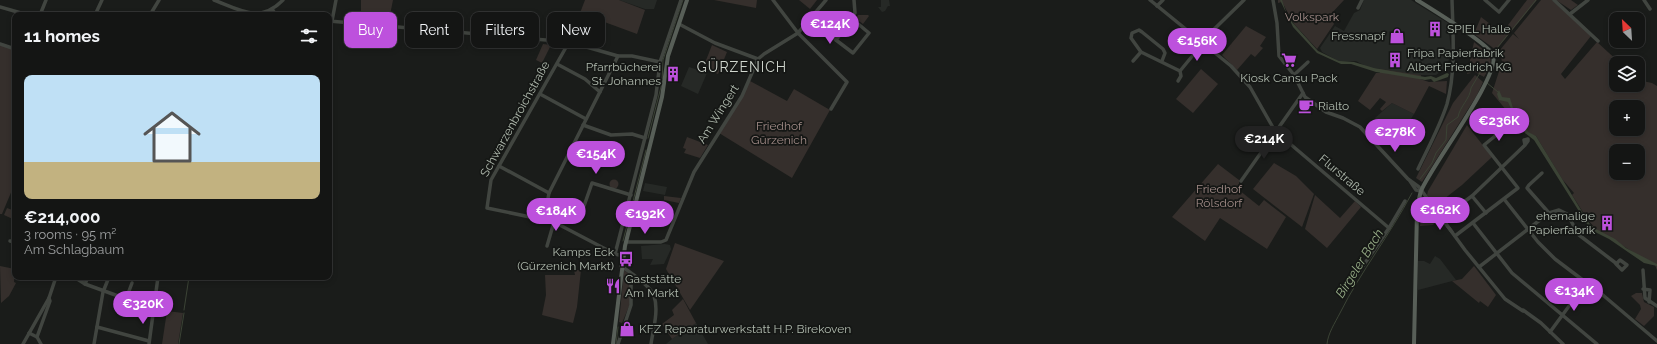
<!DOCTYPE html>
<html lang="en">
<head>
<meta charset="utf-8">
<style>
  :root { --surface:#141514; --page:#212222; --text:#f1f3f6; --muted:#9d9fa0; --line:#333434; --accent:#bd51dd }
  body { margin:0; font-family:Raleway,sans-serif; background:var(--page); color:var(--text); height:100vh; display:flex; flex-direction:column; font-size:15px; white-space:nowrap }
  * { box-sizing:border-box; margin:0 }
  p { font-size:13px; color:var(--muted) }
  .icon { flex:none; width:22px; height:22px; fill:none; stroke:currentColor; stroke-width:2; stroke-linecap:round; stroke-linejoin:round }
  .map { position:relative; flex:1; overflow:hidden }
  .sheet { position:absolute; left:12px; top:12px; width:320px; height:268px; display:flex; flex-direction:column; background:var(--surface); border-radius:8px; box-shadow:0 2px 6px #0003,0 0 0 1px var(--line) }
  .sheet>* { flex:none }
  .banner { position:absolute; left:344px; top:12px; width:380px; height:36px; display:flex; gap:8px }
  .needle { width:26px; rotate:335deg }
  .fabs { position:absolute; left:1609px; top:12px; display:grid; gap:8px }
  .fabs a { display:grid; place-items:center; width:36px; height:36px; border-radius:8px; background:var(--surface); box-shadow:0 2px 6px #0003,0 0 0 1px var(--line); font-size:20px }
  .price { position:absolute; translate:-50% -34px; padding:0 9px; border-radius:14px; background:var(--accent); color:#fff; font-size:13px; line-height:26px; filter:drop-shadow(0 1px 2px #0008) }
  .price::after { content:''; position:absolute; left:50%; top:24px; width:12px; height:9px; margin-left:-6px; background:inherit; clip-path:polygon(0 0,100% 0,50% 100%) }
  .price.current { background:#222; color:#fff }
  ul { padding:0; list-style:none }
  li { display:grid; align-content:center; gap:8px; height:212px; padding:0 12px }
  li+li { border-top:1px solid var(--line) }
  li span { display:grid; place-items:center; height:124px; border-radius:8px; color:#555 }
  li>.icon { margin-inline-start:auto }
  span .icon { width:72px; height:72px; fill:#fffc; stroke-width:1 }
  li b { font-size:17px }
  h2 { display:flex; justify-content:space-between; align-items:center; height:48px; padding:0 12px; font-size:17px }
  .tag { padding:0 14px; border-radius:8px; background:var(--surface); box-shadow:0 2px 6px #0003,0 0 0 1px var(--line); font-size:14px; line-height:36px }
  .tag.current { background:var(--accent); color:#fff }
  .map>svg:first-child { display:block }
  .built { fill:#262926 }
  .green { fill:#352f2c; fill-rule:evenodd }
  .water { fill:#3b4335 }
  .lines { fill:none; stroke-linecap:round; stroke-linejoin:round }
  .stream { stroke:#3b4335; stroke-width:1 }
  .minor { stroke:#414540; stroke-width:3.5 }
  .major { stroke:#585f58; stroke-width:4 }
  .labels { text-anchor:middle; stroke-width:3.5; stroke-linejoin:round; paint-order:stroke }
  .park-label { font-size:12px; fill:#a28c88; stroke:#151715 }
  .poi-label { font-size:12px; fill:#b0baae; stroke:#151715; text-anchor:start }
  .street-label { font-size:12px; fill:#b0baae; stroke:#151715 }
  .water-label { font-size:13px; font-style:italic; fill:#9ab08a; stroke:#151715 }
  .quarter-label { font-size:14px; letter-spacing:1px; fill:#d0d6ce; stroke:#151715 }
</style>
</head>
<body>
<div class="map">
<svg width="1657" height="344" viewBox="0 0 1657 344">
  <rect width="100%" height="100%" fill="#1a1c1a"/>
  <!-- built -->
  <g class="built">
    <path d="M619,0H657L654,9H645Z"/>
    <path d="M881,0H889L890,6H888L885,11L882,12L878,7H881Z"/>
    <path d="M1364,0H1411L1448,23L1451,50L1447,67L1436,75H1417L1367,67L1356,61L1340,62L1322,52L1320,48L1335,26L1344,31L1354,13L1360,10Z"/>
    <path d="M689,67L707,73L698,94L681,86Z"/>
    <path d="M1392,103L1414,114L1402,133L1393,137L1375,118Z"/>
    <path d="M645,183L667,187L665,195L643,191Z"/>
    <path d="M665,244L670,245L671,249L664,264L650,265L653,259H642L641,246Z"/>
    <path d="M1435,256L1440,259L1456,280L1418,290V261H1424L1430,264Z"/>
    <path d="M696,323L708,344H666L672,339Z"/>
  </g>
  <!-- green -->
  <g class="green">
    <path d="M361,0H393L389,20L375,22L361,20Z"/>
    <path d="M585,0H619L645,10L637,34L580,13Z"/>
    <path d="M714,0H757L756,8Z"/>
    <path d="M799,0H817L810,9Z"/>
    <path d="M1278,0H1344L1330,15L1334,24L1317,49L1294,24L1282,2L1278,3Z"/>
    <path d="M1527,0H1537L1496,50L1474,34L1481,17L1502,33Z"/>
    <path d="M1541,0H1552L1591,36L1561,74L1565,79L1597,42L1620,63H1616V85H1638V80L1652,83L1657,86V270L1654,263L1646,260L1597,230L1588,220L1572,195L1574,193L1562,179L1536,136L1526,134L1492,93L1502,62L1500,50L1513,34L1519,39L1514,33ZM1616,107H1638V129H1616ZM1616,151H1638V173H1616Z"/>
    <path d="M1556,0H1571L1578,5L1571,10Z"/>
    <path d="M858,15H868L869,16L863,24L856,19Z"/>
    <path d="M1246,26L1266,37L1260,46L1263,48L1255,57L1251,54L1237,70L1222,55Z"/>
    <path d="M1474,42L1490,55L1491,65L1484,77L1475,72L1467,74Z"/>
    <path d="M543,44L551,45L542,63L536,60Z"/>
    <path d="M0,45L15,50L11,67L15,69V183L2,214H0Z"/>
    <path d="M712,45L727,52L718,74L703,68Z"/>
    <path d="M1201,69L1218,84L1193,113L1176,99Z"/>
    <path d="M1380,69L1421,75L1420,79L1429,82L1447,81L1446,94L1429,86L1414,114L1392,103L1382,111L1380,109L1386,102L1380,98L1370,110L1358,101L1376,73H1380Z"/>
    <path d="M1475,75L1483,82L1477,95L1422,182L1416,178L1453,103Z"/>
    <path d="M750,81L787,101L794,89L830,110L792,178L719,133Z"/>
    <path d="M1467,125L1492,157L1462,185L1435,206L1427,195L1428,191Z"/>
    <path d="M687,137L708,145L700,158L684,153L686,149L683,148Z"/>
    <path d="M1274,163L1296,176L1314,194L1302,227L1253,189Z"/>
    <path d="M1218,164L1239,180V190L1259,206L1264,200L1286,217L1267,249L1220,218L1205,241L1172,217Z"/>
    <circle cx="614" cy="184" r="4.5"/>
    <path d="M1315,195L1340,218L1355,201L1361,207L1327,248L1305,229Z"/>
    <path d="M664,196L681,198L679,203L664,200Z"/>
    <path d="M7,208L15,211V220L4,215Z"/>
    <path d="M1428,212L1433,214L1438,220L1433,225L1420,226L1421,217Z"/>
    <path d="M675,243L724,261L690,310L666,269Z"/>
    <path d="M0,266L15,269L14,282L16,283L9,296L1,303Z"/>
    <path d="M1474,266L1496,295L1488,307L1480,301L1479,303L1452,281L1462,279Z"/>
    <path d="M574,270H581L577,307L573,323L542,315L546,295L545,275H575Z"/>
    <path d="M624,270L630,275V304L622,323L619,322Z"/>
    <path d="M1636,293H1642L1644,302L1654,307V316L1644,326L1635,319L1641,309L1640,305L1631,296Z"/>
    <path d="M683,299L696,323L672,339L662,324L674,315L672,310Z"/>
    <path d="M167,311L183,313L178,344H162Z"/>
  </g>
  <!-- water -->
  <g class="water">
    <path d="M1280,0H1282L1286,12L1292,22L1318,51L1339,61L1354,62L1374,68L1425,77L1431,76L1436,78L1447,73L1449,74L1448,77L1434,82L1431,79L1425,80L1376,72L1351,64H1341L1317,53L1293,27Z"/>
    <path d="M1499,90L1502,97L1510,98L1513,108L1519,111L1528,132L1536,136L1589,223L1596,229L1615,239L1626,248L1657,264V266L1644,263L1609,239L1593,231L1587,224L1534,140L1525,133L1520,117L1512,111L1508,102L1499,100L1497,94Z"/>
  </g>
  <g class="lines">
    <!-- stream -->
    <g class="stream">
      <path d="M1497,48L1536,0"/>
      <path d="M1487,83L1498,92"/>
      <path d="M648,138L662,83L663,60L683,0"/>
      <path d="M1420,179L1432,163L1436,153L1446,140L1447,125L1458,117C1460,106 1470,99 1471,88L1487,61"/>
      <path d="M623,241L646,150"/>
      <path d="M184,310L189,277"/>
      <path d="M179,344L184,313"/>
      <path d="M616,344L618,327"/>
      <path d="M1327,344C1328,333 1335,323 1340,313C1361,271 1390,235 1412,193"/>
    </g>
    <!-- minor -->
    <g class="minor">
      <path d="M214,0C240,10 260,24 283,0"/>
      <path d="M773,0L798,33L847,82L831,109"/>
      <path d="M1150,0L1231,66L1250,87L1275,131L1389,228"/>
      <path d="M1273,0L1277,23L1279,56L1294,75L1305,97L1326,112L1343,118L1360,127L1408,179L1419,187L1465,250L1505,299L1523,311"/>
      <path d="M1485,0L1499,12L1509,0"/>
      <path d="M1554,0L1598,41"/>
      <path d="M1644,0L1650,9"/>
      <path d="M1157,6L1163,0"/>
      <path d="M0,7L28,15"/>
      <path d="M1358,8L1362,0"/>
      <path d="M272,9L276,15"/>
      <path d="M1570,14L1588,0"/>
      <path d="M40,15L46,0"/>
      <path d="M95,15L102,0"/>
      <path d="M150,15L159,0"/>
      <path d="M578,16L569,42L491,180L487,208L554,222L615,254L623,256"/>
      <path d="M851,18L834,38L836,40L853,19"/>
      <path d="M329,21L569,42L618,56H632L660,62"/>
      <path d="M332,21L336,0"/>
      <path d="M679,24L715,43L758,59"/>
      <path d="M836,40L853,53L869,33L851,18L855,13L854,0"/>
      <path d="M1201,42L1244,0"/>
      <path d="M0,44L15,49"/>
      <path d="M1133,61L1141,52"/>
      <path d="M1162,61L1165,53L1163,49L1142,32L1139,30L1132,33L1131,38L1141,52L1180,71L1181,76L1178,81"/>
      <path d="M557,64L585,79L600,92"/>
      <path d="M1180,71L1203,43"/>
      <path d="M1294,75L1308,62"/>
      <path d="M540,94L586,119"/>
      <path d="M1483,118L1496,135"/>
      <path d="M583,125L611,135L632,134L645,138"/>
      <path d="M499,166L549,193"/>
      <path d="M1418,169C1428,148 1440,126 1447,104C1456,71 1453,34 1452,0"/>
      <path d="M1542,173L1529,185L1527,188L1549,213"/>
      <path d="M1241,181L1303,93"/>
      <path d="M1410,181L1416,190L1421,191"/>
      <path d="M1472,196L1486,213"/>
      <path d="M1504,199L1538,242L1555,259L1604,296L1657,341"/>
      <path d="M584,206L592,183L631,195"/>
      <path d="M1442,218L1472,196L1525,145L1528,141V139L1524,140L1525,145"/>
      <path d="M544,220L549,193L618,56"/>
      <path d="M1443,220L1452,232"/>
      <path d="M1473,223L1512,273L1597,344"/>
      <path d="M1455,236L1518,188L1484,145L1505,128"/>
      <path d="M10,241L15,242"/>
      <path d="M626,242H661L666,240L694,172L742,96L758,59L764,54L798,33L826,0"/>
      <path d="M547,246L554,222"/>
      <path d="M615,254L656,95L660,62L681,0"/>
      <path d="M1620,260L1627,265L1622,270L1616,264Z"/>
      <path d="M621,266C630,272 651,287 654,296C659,310 653,330 651,344"/>
      <path d="M1479,267L1549,213L1559,210L1567,214L1579,235L1617,264"/>
      <path d="M1643,270L1645,298L1657,306"/>
      <path d="M74,277L85,284L88,277"/>
      <path d="M1352,282L1389,228L1405,201"/>
      <path d="M85,284L154,309"/>
      <path d="M1643,289L1650,290L1649,302"/>
      <path d="M126,299L132,283"/>
      <path d="M1523,310L1541,323L1563,344"/>
      <path d="M97,327L149,341"/>
      <path d="M1550,332L1586,283"/>
      <path d="M29,333L37,337L41,344"/>
      <path d="M37,337L50,301L49,298"/>
      <path d="M23,344L49,298L56,277"/>
      <path d="M94,344L103,292L109,277"/>
      <path d="M149,344L158,277"/>
      <path d="M618,344L631,305V274"/>
    </g>
    <!-- major -->
    <g class="major">
      <path d="M1417,219L1426,211L1432,210L1438,214"/>
      <path d="M613,344L625,246L662,97L668,56L687,0"/>
      <path d="M1414,344L1417,212C1418,205 1419,197 1421,191C1431,166 1501,75 1493,55C1488,44 1430,8 1417,0"/>
    </g>
  </g>
  <!-- icons -->
  <defs>
    <g id="building-bare" transform="scale(1.2)"><path d="M-4-6H4V6H1V3H-1V6H-4ZM-2.5-4.3h1.7v1.8h-1.7ZM.8-4.3h1.7v1.8H.8ZM-2.5-1h1.7V.8h-1.7ZM.8-1h1.7V.8H.8Z" fill="#bd51dd" stroke="#151715" stroke-width="2.5" paint-order="stroke"/></g>
    <g id="shop-bare" transform="scale(1.2)"><path d="M-5-2.5h2.3a2.7 3.5 0 0 1 5.4 0H5L5.5 6h-11ZM-1.5-2.5h3a1.5 2.3 0 0 0-3 0Z" fill="#bd51dd" stroke="#151715" stroke-width="2.5" paint-order="stroke"/></g>
    <g id="supermarket-bare" transform="scale(1.2)"><path d="M-6-5.5h2.5l.6 2H6L4.5 2H-2.5L-4.4-4H-6ZM-1.5 3.2a1.3 1.3 0 1 0 .1 0ZM3 3.2a1.3 1.3 0 1 0 .1 0Z" fill="#bd51dd" stroke="#151715" stroke-width="2.5" paint-order="stroke"/></g>
    <g id="cafe-bare" transform="scale(1.2)"><path d="M-5.5-4.5H6V0H3Q3 3.5 0 3.5H-2.5Q-5.5 3.5-5.5 0ZM3-3.2v2h1.7v-2ZM-6 4.5H4V6H-6Z" fill="#bd51dd" stroke="#151715" stroke-width="2.5" paint-order="stroke"/></g>
    <g id="bus-bare" transform="scale(1.2)"><path d="M-5-6H5V4H4V6H2V4H-2V6H-4V4H-5ZM-3.5-4V0h7V-4ZM-3.5 1.2v1.5H-2V1.2ZM2 1.2v1.5H3.5V1.2Z" fill="#bd51dd" stroke="#151715" stroke-width="2.5" paint-order="stroke"/></g>
    <g id="restaurant-bare" transform="scale(1.2)"><path d="M-5-6h1v4h1v-4h1v4h1v-4h1v5L-1.5 .5V6h-2V.5L-5-1ZM5-6V6H3V1.5H1.5Q1.5-4 5-6Z" fill="#bd51dd" stroke="#151715" stroke-width="2.5" paint-order="stroke"/></g>
  </defs>
  <g fill-rule="evenodd">
    <use href="#building-bare" x="1435" y="29"/>
    <use href="#shop-bare" x="1397" y="36"/>
    <use href="#supermarket-bare" x="1289" y="60"/>
    <use href="#building-bare" x="1395" y="60"/>
    <use href="#building-bare" x="673" y="74"/>
    <use href="#cafe-bare" x="1306" y="106"/>
    <use href="#building-bare" x="1607" y="223"/>
    <use href="#bus-bare" x="626" y="259"/>
    <use href="#restaurant-bare" x="613" y="286"/>
    <use href="#shop-bare" x="627" y="329"/>
  </g>
  <g class="labels">
    <!-- park labels -->
    <g class="park-label">
      <text x="1312" y="21">Volkspark</text>
      <text x="779" y="130">Friedhof<tspan x="779" dy="14">Gürzenich</tspan></text>
      <text x="1219" y="193">Friedhof<tspan x="1219" dy="14">Rölsdorf</tspan></text>
    </g>
    <!-- poi labels -->
    <g class="poi-label">
      <text x="1447" y="33">SPIEL Halle</text>
      <text x="1385" y="40" text-anchor="end">Fressnapf</text>
      <text x="1407" y="57">Fripa Papierfabrik<tspan x="1407" dy="14">Albert Friedrich KG</tspan></text>
      <text x="661" y="71" text-anchor="end">Pfarrbücherei<tspan x="661" dy="14">St. Johannes</tspan></text>
      <text x="1289" y="82" text-anchor="middle">Kiosk Cansu Pack</text>
      <text x="1318" y="110">Rialto</text>
      <text x="1595" y="220" text-anchor="end">ehemalige<tspan x="1595" dy="14">Papierfabrik</tspan></text>
      <text x="614" y="256" text-anchor="end">Kamps Eck<tspan x="614" dy="14">(Gürzenich Markt)</tspan></text>
      <text x="625" y="283">Gaststätte<tspan x="625" dy="14">Am Markt</tspan></text>
      <text x="639" y="333">KFZ Reparaturwerkstatt H.P. Birekoven</text>
    </g>
    <!-- street labels -->
    <g class="street-label">
      <text transform="translate(718 114) rotate(-58)" y="4">Am Wingert</text>
      <text transform="translate(515 119) rotate(-61)" y="4">Schwarzenbroichstraße</text>
      <text transform="translate(1342 175) rotate(40)" y="4">Flurstraße</text>
    </g>
    <!-- water labels -->
    <g class="water-label">
      <text transform="translate(1359 263) rotate(-58)" y="5">Birgeler Bach</text>
    </g>
    <!-- quarter labels -->
    <g class="quarter-label">
      <text x="742" y="72">GÜRZENICH</text>
    </g>
  </g>
</svg>
<div class="fabs">
<a><svg class="needle" viewBox="-14 -14 28 28"><path d="M0-13l5 13h-10z" fill="#e53935"/><path d="M0 13l5-13h-10z" fill="#9d9fa0"/></svg></a>
<a><svg class="icon" aria-label="layers" viewBox="0 0 24 24"><path d="M12 4l9 5-9 5-9-5zM3 14l9 5 9-5"/></svg></a>
<a>+</a>
<a>−</a>
</div>
<b class="price" style="left:830px;top:45px">€124K</b>
<b class="price" style="left:1197px;top:62px">€156K</b>
<b class="price" style="left:1499px;top:142px">€236K</b>
<b class="price" style="left:1395px;top:153px">€278K</b>
<b class="price current" style="left:1264px;top:160px">€214K</b>
<b class="price" style="left:596px;top:175px">€154K</b>
<b class="price" style="left:1440px;top:231px">€162K</b>
<b class="price" style="left:556px;top:232px">€184K</b>
<b class="price" style="left:645px;top:235px">€192K</b>
<b class="price" style="left:1574px;top:312px">€134K</b>
<b class="price" style="left:143px;top:325px">€320K</b>
<div class="banner">
<a class="tag current">Buy</a>
<a class="tag">Rent</a>
<a class="tag">Filters</a>
<a class="tag">New</a>
</div>
<section class="sheet">
<h2>11 homes<svg class="icon" aria-label="filters" viewBox="0 0 24 24"><path d="M4 7h16M4 17h16"/><circle cx="9" cy="7" r="2"/><circle cx="15" cy="17" r="2"/></svg></h2>
<ul>
<li><span style="background:linear-gradient(#bfe0f5 70%,#c2b280 0)"><svg class="icon" aria-label="home" viewBox="0 0 24 24"><path d="M3 11l9-7 9 7M6 9v11h12V9"/></svg></span><div><b>€214,000</b><p>3 rooms · 95 m²</p><p>Am Schlagbaum</p></div></li>
</ul>
</section>
</div>
</body>
</html>
